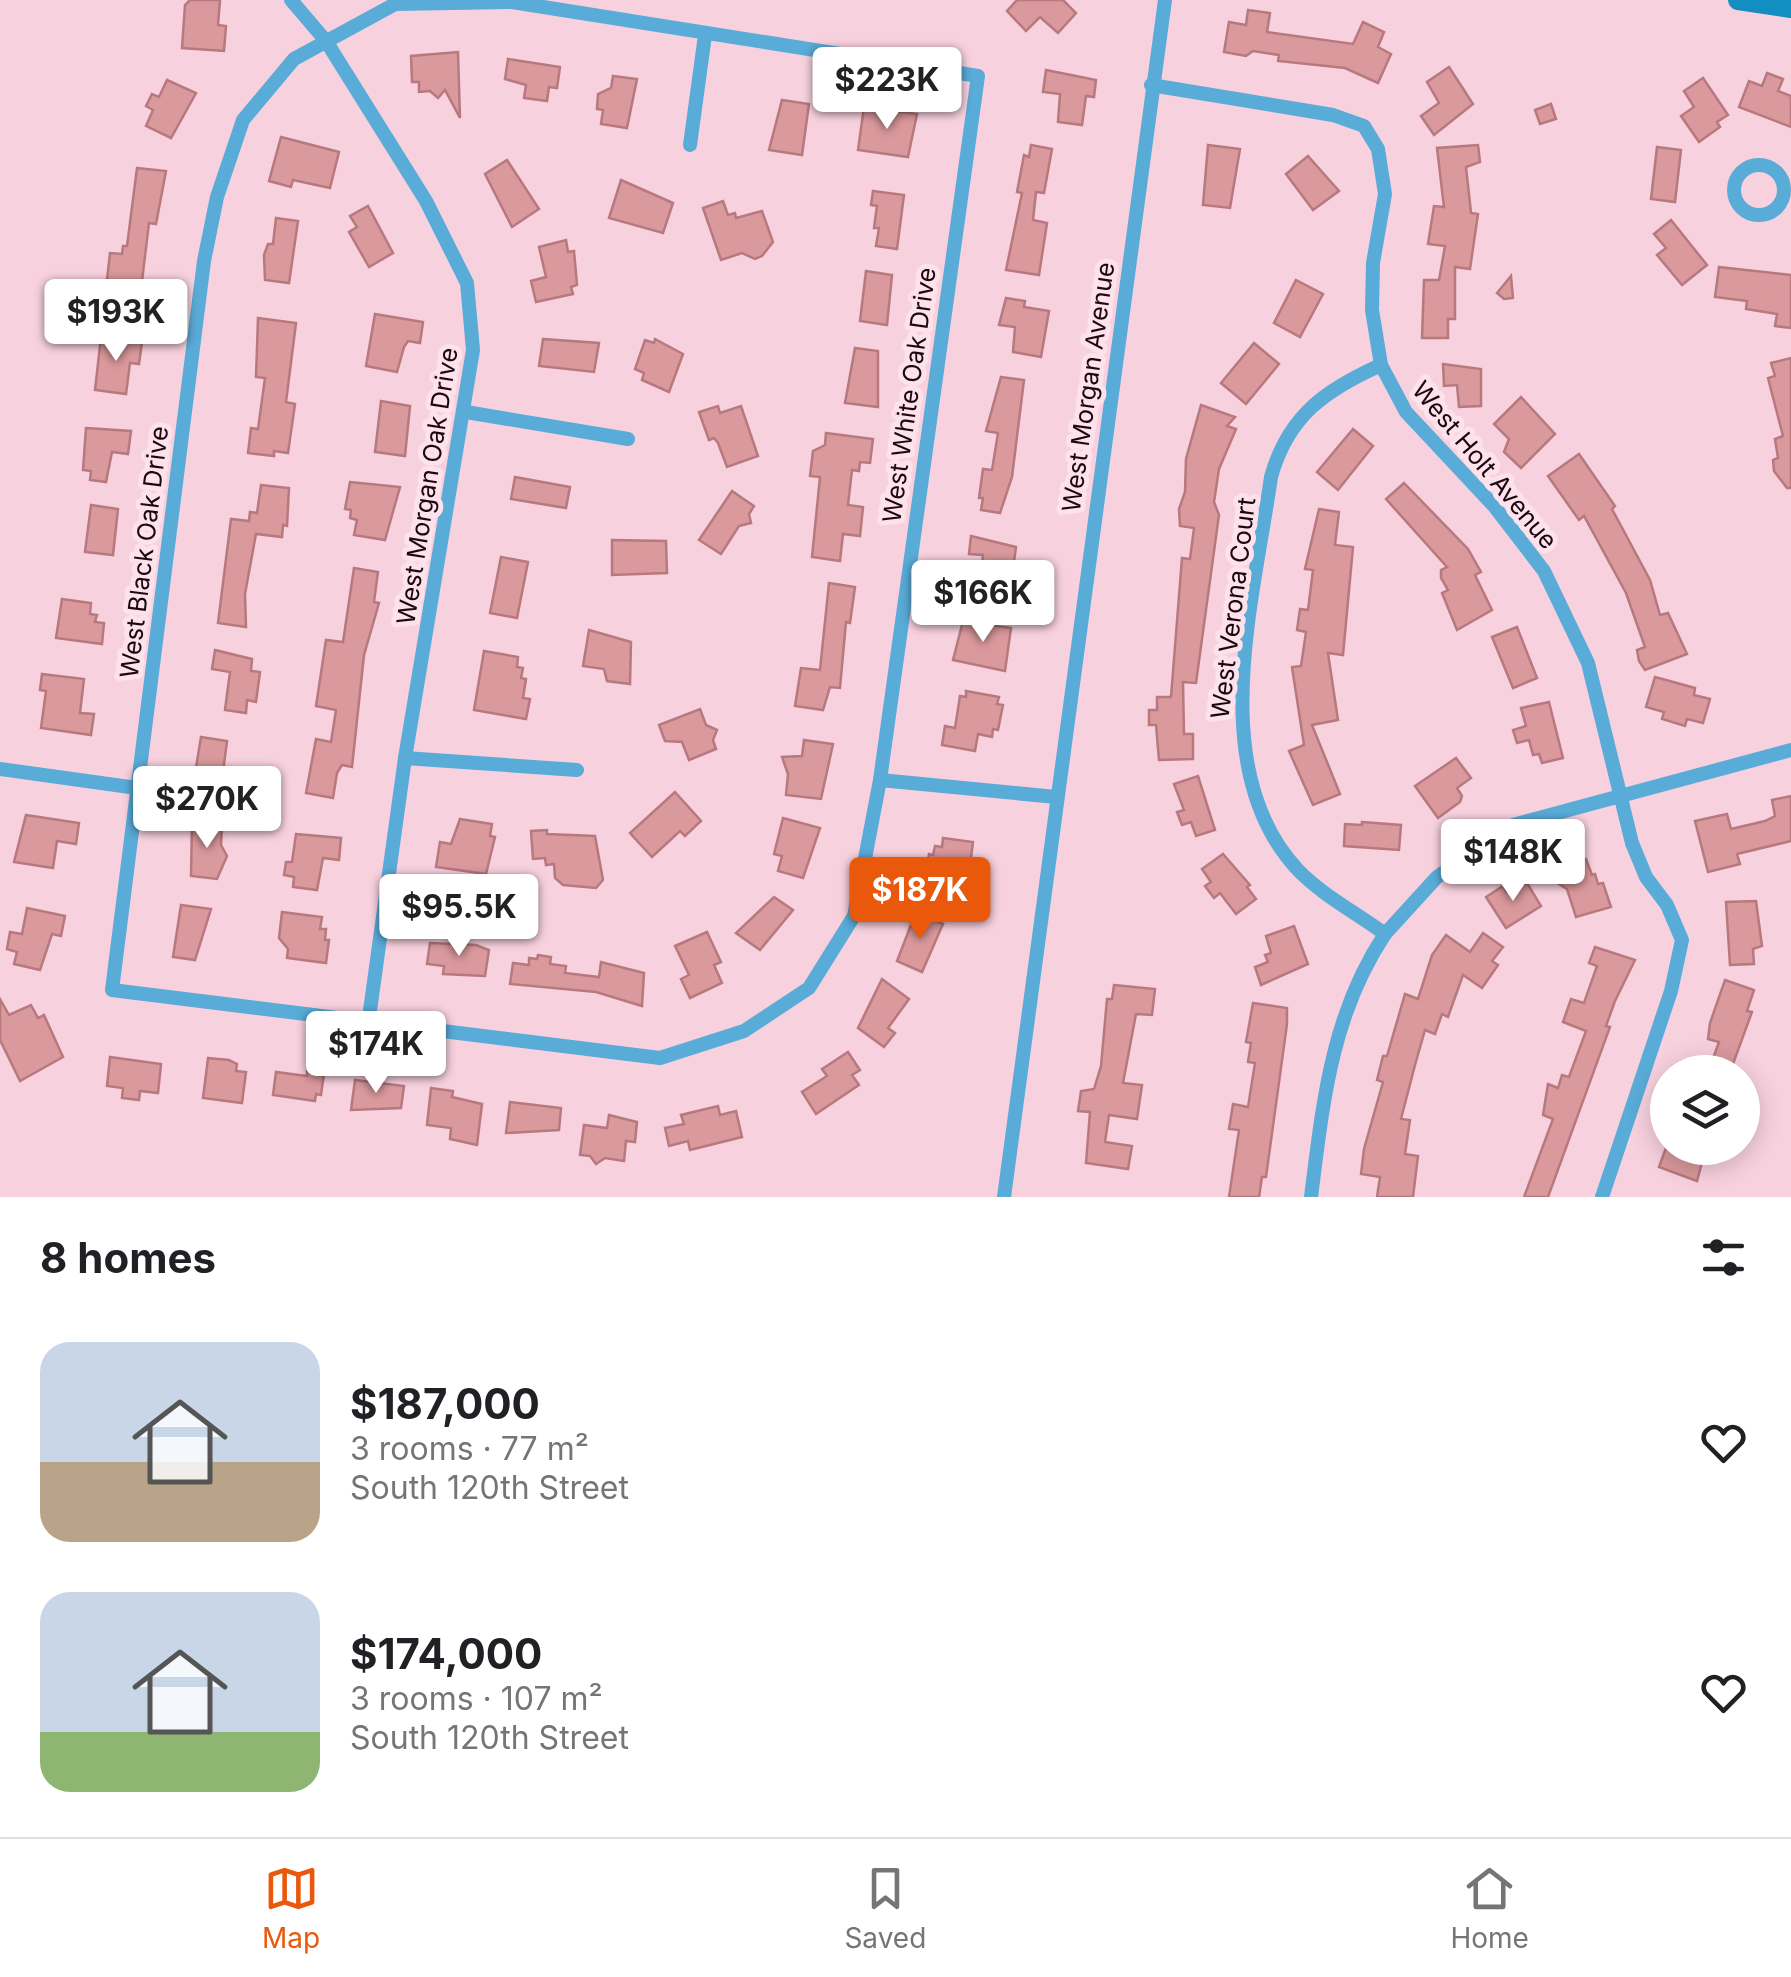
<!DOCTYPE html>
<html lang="en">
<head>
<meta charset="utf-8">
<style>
  :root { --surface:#fff; --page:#f2f2f2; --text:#202124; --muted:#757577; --line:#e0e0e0; --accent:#ea580c }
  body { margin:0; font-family:Inter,sans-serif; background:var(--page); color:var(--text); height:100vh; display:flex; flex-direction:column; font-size:38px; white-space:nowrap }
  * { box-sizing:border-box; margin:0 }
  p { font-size:32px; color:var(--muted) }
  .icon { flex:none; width:55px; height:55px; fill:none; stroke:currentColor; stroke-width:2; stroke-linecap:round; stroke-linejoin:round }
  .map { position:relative; height:1197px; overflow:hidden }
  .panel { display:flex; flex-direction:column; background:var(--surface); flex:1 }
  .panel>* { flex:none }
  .buttons { position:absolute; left:1650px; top:1055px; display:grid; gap:20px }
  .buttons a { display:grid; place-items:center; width:110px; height:110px; border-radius:50%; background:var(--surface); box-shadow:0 5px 25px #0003; font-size:50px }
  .price { position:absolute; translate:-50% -85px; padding:0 22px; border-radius:10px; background:#fff; color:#222; font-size:32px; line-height:65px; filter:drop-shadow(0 2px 5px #0008) }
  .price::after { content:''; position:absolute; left:50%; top:60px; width:30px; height:22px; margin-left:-15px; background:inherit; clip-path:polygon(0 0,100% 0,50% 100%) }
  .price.current { background:var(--accent); color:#fff }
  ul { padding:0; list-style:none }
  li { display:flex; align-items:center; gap:30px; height:250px; padding:0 40px }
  li span { display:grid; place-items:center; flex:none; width:280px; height:200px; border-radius:30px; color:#555 }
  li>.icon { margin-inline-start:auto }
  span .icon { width:120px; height:120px; fill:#fffc; stroke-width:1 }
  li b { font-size:42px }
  h2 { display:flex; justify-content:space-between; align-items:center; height:120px; padding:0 40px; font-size:42px }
  .tab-bar { display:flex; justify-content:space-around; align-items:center; height:140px; border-top:2px solid var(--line); background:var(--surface); font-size:28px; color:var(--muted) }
  .tab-bar a { display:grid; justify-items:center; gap:5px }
  .tab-bar .current { color:var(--accent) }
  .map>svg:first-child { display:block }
  .building { fill:#da999d; stroke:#b8797e; stroke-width:2.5 }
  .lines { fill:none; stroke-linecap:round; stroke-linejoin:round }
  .street { stroke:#59abd8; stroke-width:14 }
  .secondary { stroke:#128ec3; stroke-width:20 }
  .labels { text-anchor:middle; stroke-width:10; stroke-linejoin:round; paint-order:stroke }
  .street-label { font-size:25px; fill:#1c0710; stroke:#fde2eb }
</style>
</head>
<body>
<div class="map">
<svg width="1791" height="1197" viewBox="0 0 1791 1197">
  <rect width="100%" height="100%" fill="#f8d1df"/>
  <!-- building -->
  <g class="building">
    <path d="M190,0H220L218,25L226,26L224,51L182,48L185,5Z"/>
    <path d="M1017,0H1063L1076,13L1058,33L1040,17L1026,31L1007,11Z"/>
    <path d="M1248,10L1270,13L1267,32L1353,44L1363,22L1384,32L1378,47L1391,54L1378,83L1345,68L1278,61L1279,55L1253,51L1246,56L1224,52L1229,22L1246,25Z"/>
    <path d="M458,52L460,118L445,90L438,98L430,91L419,92V82H412L411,56Z"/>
    <path d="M508,59L560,67L557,88L549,87L547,101L524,98L526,85L505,79Z"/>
    <path d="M1449,67L1473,104L1434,135L1421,116L1439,103L1427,82Z"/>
    <path d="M1046,70L1096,80L1094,97L1086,96L1082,125L1058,122L1060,94L1043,92Z"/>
    <path d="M1767,73L1783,79L1778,91L1791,96V127L1739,107L1749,81L1762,86Z"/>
    <path d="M613,76L637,79L627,128L601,124L603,110L597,109L598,94L611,88Z"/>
    <path d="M1703,78L1728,115L1717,122L1720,127L1699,142L1681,116L1694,107L1684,91Z"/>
    <path d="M167,80L196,93L171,138L146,126L153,110L146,106L152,94L159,97Z"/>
    <path d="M782,100L809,104L802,155L769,150Z"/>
    <path d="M1551,104L1556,119L1540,124L1535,110Z"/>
    <path d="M864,107L917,114L908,157L858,150Z"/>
    <path d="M281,137L339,152L330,188L293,180L291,187L269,181Z"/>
    <path d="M1031,145L1052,149L1044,193L1036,192L1033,220L1047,223L1039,275L1006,270L1022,193L1017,192L1024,155L1029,157Z"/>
    <path d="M1208,145L1240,149L1230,208L1203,205Z"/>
    <path d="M1478,145L1480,162L1466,167L1471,213L1478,214L1470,269L1455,267V319H1448V338H1422L1424,280H1439L1445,246L1428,244L1434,206L1444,207L1437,148Z"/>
    <path d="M1657,147L1681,150L1675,202L1651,199Z"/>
    <path d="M1308,156L1339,191L1313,210L1286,174Z"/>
    <path d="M507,160L539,209L512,227L485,174Z"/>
    <path d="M137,168L166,171L156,224L149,223L142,281L150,288L147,312L104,306L110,253L122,254L123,246H127Z"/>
    <path d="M621,180L673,203L663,233L609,218Z"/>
    <path d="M873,191L904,195L897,249L876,246L879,228H874L877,206L871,205Z"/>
    <path d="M723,201L728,215L735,213L736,218L762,211L773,242L762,256L755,259L742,253L721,260L703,208Z"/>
    <path d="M368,206L393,253L369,267L349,232L357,227L350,216Z"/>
    <path d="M276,218L298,221L289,283L265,280L264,255L268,244H273Z"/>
    <path d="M1671,220L1707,265L1682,285L1657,255L1666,248L1654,234Z"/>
    <path d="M566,240L568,252L574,251L577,285L571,287L573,294L536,302L531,281L546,277L539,247Z"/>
    <path d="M1719,267L1791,275V328L1775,326L1777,314L1746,309L1747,301L1715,297Z"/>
    <path d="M866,271L892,275L887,325L860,321Z"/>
    <path d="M1511,276L1513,298L1504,299L1497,293Z"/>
    <path d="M1296,280L1323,294L1300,337L1274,323Z"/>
    <path d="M1006,298L1025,301L1024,307L1049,311L1041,357L1013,352L1015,327L999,325Z"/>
    <path d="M375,314L423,322L420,343L408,341L404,347L397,372L366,366Z"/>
    <path d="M258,318L296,323L286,402L295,404L288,453L274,451V456L248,453L251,428L258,429L265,378L256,377Z"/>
    <path d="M101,337L142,342L139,364L130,363L126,394L95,390Z"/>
    <path d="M543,339L599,343L594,372L539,366Z"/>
    <path d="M655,339L683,354L669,392L642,380L644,373L635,369L645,340L654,343Z"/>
    <path d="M1254,343L1279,364L1246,404L1221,383Z"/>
    <path d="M855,348L878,351V407L845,403Z"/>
    <path d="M1791,358V488H1787L1774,471L1773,460L1778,458L1775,439L1783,436L1768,378L1775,376L1771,363Z"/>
    <path d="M1443,364L1481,369V406L1459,407L1457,385L1444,386Z"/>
    <path d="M1001,377L1024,380L1012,477L1000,513L981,510L983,498H979L983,469L992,470L998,433L986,431Z"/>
    <path d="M1521,397L1555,434L1521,468L1504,452L1509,439L1494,424Z"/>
    <path d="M381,401L410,406L405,456L375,452Z"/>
    <path d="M1201,405L1235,417L1227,426L1236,429L1219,469L1214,502L1219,515L1196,683L1183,682L1184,734H1193V759L1159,760L1156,725H1149V710H1157V697H1171L1182,558L1190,559L1194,528L1180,526L1179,509L1185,492L1186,459Z"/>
    <path d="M718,406L720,413L741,406L758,456L727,467L718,443L714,438L709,440L699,412Z"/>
    <path d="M86,428L131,431L128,454L112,452L106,482L90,480L91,471L83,470Z"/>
    <path d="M1353,429L1373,446L1338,490L1317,472Z"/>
    <path d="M826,433L873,439L870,463L860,462L859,471L852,470L848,505L863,507L860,536L843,534L840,561L812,557L820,477L810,476L813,451L825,445Z"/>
    <path d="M1579,454L1615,506L1612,509L1650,580L1660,615L1668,613L1687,654L1645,670L1639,661L1637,650L1645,647L1626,593L1584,516L1579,520L1548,476Z"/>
    <path d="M515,477L570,487L566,508L511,499Z"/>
    <path d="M350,482L400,487L385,540L354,535L357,520L350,518L351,510L345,509Z"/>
    <path d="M1404,483L1468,549L1481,572L1475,575L1492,610L1457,630L1442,593L1448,590L1441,578V570L1447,567L1386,499Z"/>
    <path d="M261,485L289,488L287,526L283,525L282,537L256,534L245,594L246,627L218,623L231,519L249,521L250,512L257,513Z"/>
    <path d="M732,491L754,506L749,514L751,523L739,526L721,554L699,540Z"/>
    <path d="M91,505L118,509L113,555L85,552Z"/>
    <path d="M1319,509L1339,512L1335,545L1353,547L1343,655L1328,653L1338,720L1312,725L1340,794L1313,805L1289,751L1304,745L1292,667L1301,666L1306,632L1297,630L1300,609L1308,610L1313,570L1305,569Z"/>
    <path d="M971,536L1016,547L1010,592L979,587L983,555L969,554Z"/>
    <path d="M612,540L666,541L667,573L612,575Z"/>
    <path d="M501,557L528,562L517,618L490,613Z"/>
    <path d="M354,568L378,572L374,602L379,603L364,655L352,767L342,765L337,773L333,798L306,793L316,739L331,742L336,710L316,706L326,640L343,642Z"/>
    <path d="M829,583L855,587L850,623L846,622L840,688L830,687L823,710L795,706L801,668L820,670Z"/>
    <path d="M62,599L91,603L90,614L97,615L95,622L104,623L102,644L56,638Z"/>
    <path d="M963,621L1011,628L1005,671L953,660Z"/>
    <path d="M1517,627L1537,678L1513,688L1492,637Z"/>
    <path d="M589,630L631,642L630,684L607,681L604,669L583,666Z"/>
    <path d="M215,650L252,659L251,671L260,672L256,702L247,700L246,713L225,710L230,672L212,669Z"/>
    <path d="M484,651L518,657L517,667L523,668L521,678L526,679L523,698L530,699L526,719L474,710Z"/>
    <path d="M42,674L84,679L80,713L94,714L91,735L41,728L46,691L40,690Z"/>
    <path d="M1655,677L1695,688L1694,695L1710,699L1703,723L1687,719L1685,726L1662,719L1664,712L1646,707Z"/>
    <path d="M966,691L999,697L997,704L1003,705L998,730L993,729L992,737L978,734L975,751L942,745L945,726L955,728L960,696L966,697Z"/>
    <path d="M1549,702L1563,758L1542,763L1539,754L1533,755L1529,740L1517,743L1513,730L1526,726L1521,708Z"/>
    <path d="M700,709L706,725L717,730L713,740L716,749L689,760L682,742L665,741L659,725Z"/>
    <path d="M201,737L227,741L220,796L192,792Z"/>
    <path d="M804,740L833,744L821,799L786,795L788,774L782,757L802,756Z"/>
    <path d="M1456,758L1471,778L1457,788L1462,796L1460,802L1438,818L1415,786Z"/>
    <path d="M1198,776L1215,830L1196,836L1191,822L1182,825L1177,812L1184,810L1174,784Z"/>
    <path d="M675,792L701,821L685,836L680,831L652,857L630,833Z"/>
    <path d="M1791,796V841L1737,854L1740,864L1708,872L1695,821L1727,814L1731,829L1765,821L1775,816L1772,800Z"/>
    <path d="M26,815L79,823L76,844L57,841L53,868L14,862Z"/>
    <path d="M783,818L820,828L803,878L778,871L782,856L774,854Z"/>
    <path d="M460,819L492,824L490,836L495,837L486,874L436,867L440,842L451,844Z"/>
    <path d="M192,822L222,825L221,845L227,856L217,879L191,876Z"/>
    <path d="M1362,822L1401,825L1399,850L1344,846L1345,824L1362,825Z"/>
    <path d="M547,830V834L595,836L603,880L596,888L563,885L555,878L554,864L546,865L545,858L533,859L531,831Z"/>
    <path d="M296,834L341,838L339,860L323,858L317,890L293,887L294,877L284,875L286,862H292Z"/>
    <path d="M943,838L973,842L968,881L926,876L929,854L933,855L935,846L942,847Z"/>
    <path d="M1223,854L1250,885L1247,887L1256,899L1236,914L1220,893L1214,898L1205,886L1211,882L1202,869Z"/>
    <path d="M1586,859L1592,875L1595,874L1598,884L1603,883L1611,907L1576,917L1567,889L1559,884L1564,876L1560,867Z"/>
    <path d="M1527,883L1541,906L1506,928L1486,897L1503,886L1506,892Z"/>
    <path d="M774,897L793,910L760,950L736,933Z"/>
    <path d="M1756,901L1762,946L1753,949L1754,964L1730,965L1726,902Z"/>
    <path d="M181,905L211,909L195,960L173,957Z"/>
    <path d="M27,908L65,916L61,936L52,934L40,970L14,964L17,952L7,949L10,932L22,934Z"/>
    <path d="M282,912L322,917L320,929H326L325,940H329L326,963L287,958L288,949L279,938Z"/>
    <path d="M916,912L943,924L922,972L897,961Z"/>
    <path d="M1294,926L1308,964L1261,985L1255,967L1268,962L1265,955L1271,953L1266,936Z"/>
    <path d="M707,932L721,962L714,965L722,983L690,998L681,979L689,975L675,946Z"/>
    <path d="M1483,933L1503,947L1492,961L1498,965L1482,988L1463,975L1448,1017L1442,1014L1435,1034L1425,1030L1415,1065L1401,1119L1410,1120L1405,1154L1418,1156L1413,1197H1377L1380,1177L1361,1174L1364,1149L1383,1082L1377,1080L1383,1056H1387L1405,994L1418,999L1432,955L1446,935L1470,952Z"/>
    <path d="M430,943L476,945L489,950L485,976L443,974L444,966L427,964Z"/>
    <path d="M1595,947L1635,960L1615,1001L1606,1026L1610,1027L1548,1197H1524L1553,1119L1543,1115L1548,1084L1558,1088L1562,1075L1569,1077L1586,1031L1563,1022L1571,999L1584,1003L1597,966L1589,963Z"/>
    <path d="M538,955L551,957L550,964L566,966L565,973L599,977L601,962L644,973L642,1006L596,992L510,984L513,963L529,965V958L537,959Z"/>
    <path d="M882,979L909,999L888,1028L895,1033L884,1047L858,1028Z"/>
    <path d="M1725,980L1754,990L1747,1011L1752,1012L1730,1072H1708L1719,1042L1708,1039L1710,1023Z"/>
    <path d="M1114,985L1155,989L1152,1015L1136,1014L1123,1083L1142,1085L1137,1119L1109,1115L1105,1142L1132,1146L1128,1169L1086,1163L1090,1112L1078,1111L1081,1091L1094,1089L1101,1066L1107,999H1112Z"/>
    <path d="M0,999L9,1015L31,1005L38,1018L44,1015L63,1057L20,1081L0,1040Z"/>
    <path d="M1253,1003L1287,1008V1024L1266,1177H1262L1259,1197H1229L1239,1130L1229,1129L1233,1104L1248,1107L1255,1063L1248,1062L1251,1043L1246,1042Z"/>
    <path d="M848,1052L860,1070L852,1075L859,1085L816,1114L802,1092L827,1076L822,1069Z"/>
    <path d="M110,1057L161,1064L158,1093L140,1091L139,1100L122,1098L123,1088L107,1086Z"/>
    <path d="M208,1058L229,1060L237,1064L236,1071L246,1072L242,1103L203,1098Z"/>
    <path d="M307,1071L324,1073L321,1095L316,1094L315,1101L273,1095L276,1072L307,1076Z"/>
    <path d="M355,1080L404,1086L401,1108L351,1110Z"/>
    <path d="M431,1088L453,1091L452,1097L482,1104L477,1145L450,1139L451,1128L427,1125Z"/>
    <path d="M510,1102L561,1108L559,1130L506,1133Z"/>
    <path d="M718,1106L720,1115L736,1111L742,1137L690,1150L688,1141L669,1146L665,1128L684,1124L681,1115Z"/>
    <path d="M609,1115L637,1122L635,1142L626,1141L624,1161L605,1158L596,1164L590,1156L580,1155L584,1125L607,1128Z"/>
    <path d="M1667,1145L1706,1148L1697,1181L1659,1167Z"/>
  </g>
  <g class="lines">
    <!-- street -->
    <g class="street">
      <path d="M291,0L326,41L426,201L467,283L473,350L405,758L368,1025"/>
      <path d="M512,2L978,76L880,780L854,916L809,988L744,1031L660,1058L112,990L204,261L217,197L243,120L294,59L395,4Z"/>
      <path d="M1151,85L1333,115L1364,126L1378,149L1385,194L1373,263L1372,310L1381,365L1406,412L1494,506L1544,571L1588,663L1632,843L1646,877L1667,905L1682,940L1671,991L1602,1197"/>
      <path d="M690,145L705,35"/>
      <circle cx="1759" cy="190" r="25"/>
      <path d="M466,412L628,439"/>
      <path d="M405,758L577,770"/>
      <path d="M0,769L137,788"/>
      <path d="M880,780L1056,797"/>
      <path d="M1385,934L1437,877L1513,825L1791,750"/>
      <path d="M1004,1197L1165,0"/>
      <path d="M1311,1197C1323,1103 1331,1015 1385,934C1358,914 1322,895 1298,870C1204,770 1254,599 1271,477C1288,416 1325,390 1381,365"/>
    </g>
    <!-- secondary -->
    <path class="secondary" d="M1738,0L1791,8"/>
  </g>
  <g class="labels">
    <!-- street labels -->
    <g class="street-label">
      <text transform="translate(1088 387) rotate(-82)" y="9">West Morgan Avenue</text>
      <text transform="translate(909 395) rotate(-82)" y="9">West White Oak Drive</text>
      <text transform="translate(1485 465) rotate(50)" y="9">West Holt Avenue</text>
      <text transform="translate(427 486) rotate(-81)" y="9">West Morgan Oak Drive</text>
      <text transform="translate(144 552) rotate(-83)" y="9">West Black Oak Drive</text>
      <text transform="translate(1233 608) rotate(-83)" y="9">West Verona Court</text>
    </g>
  </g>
</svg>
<div class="buttons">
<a><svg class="icon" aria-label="layers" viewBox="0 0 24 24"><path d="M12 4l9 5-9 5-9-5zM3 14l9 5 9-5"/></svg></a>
</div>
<b class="price" style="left:887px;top:132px">$223K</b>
<b class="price" style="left:116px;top:364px">$193K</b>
<b class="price" style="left:983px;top:645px">$166K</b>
<b class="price" style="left:207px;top:851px">$270K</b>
<b class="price" style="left:1513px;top:904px">$148K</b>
<b class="price current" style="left:920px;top:942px">$187K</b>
<b class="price" style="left:459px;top:959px">$95.5K</b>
<b class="price" style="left:376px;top:1096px">$174K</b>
</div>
<section class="panel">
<h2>8 homes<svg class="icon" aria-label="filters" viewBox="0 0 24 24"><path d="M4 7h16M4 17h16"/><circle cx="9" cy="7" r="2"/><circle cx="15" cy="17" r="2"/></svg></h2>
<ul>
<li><span style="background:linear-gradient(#c9d6e8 60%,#b9a48a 0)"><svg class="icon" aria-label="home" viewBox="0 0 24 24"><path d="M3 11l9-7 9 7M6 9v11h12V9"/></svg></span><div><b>$187,000</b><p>3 rooms · 77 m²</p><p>South 120th Street</p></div><svg class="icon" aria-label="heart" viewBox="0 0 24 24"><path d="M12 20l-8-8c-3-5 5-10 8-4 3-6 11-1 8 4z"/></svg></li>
<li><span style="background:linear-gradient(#c9d6e8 70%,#8fb573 0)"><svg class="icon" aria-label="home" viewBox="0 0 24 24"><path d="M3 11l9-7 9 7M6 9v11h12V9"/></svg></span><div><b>$174,000</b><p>3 rooms · 107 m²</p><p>South 120th Street</p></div><svg class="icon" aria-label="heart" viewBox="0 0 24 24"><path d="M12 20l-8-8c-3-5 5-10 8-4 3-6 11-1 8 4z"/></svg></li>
</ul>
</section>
<nav class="tab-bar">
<a class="current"><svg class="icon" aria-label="map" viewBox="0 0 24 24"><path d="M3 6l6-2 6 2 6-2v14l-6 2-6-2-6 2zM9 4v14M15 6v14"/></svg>Map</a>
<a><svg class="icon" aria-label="saved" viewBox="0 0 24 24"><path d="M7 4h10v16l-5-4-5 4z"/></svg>Saved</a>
<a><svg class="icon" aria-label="home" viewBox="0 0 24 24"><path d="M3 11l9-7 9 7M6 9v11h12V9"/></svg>Home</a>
</nav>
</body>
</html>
